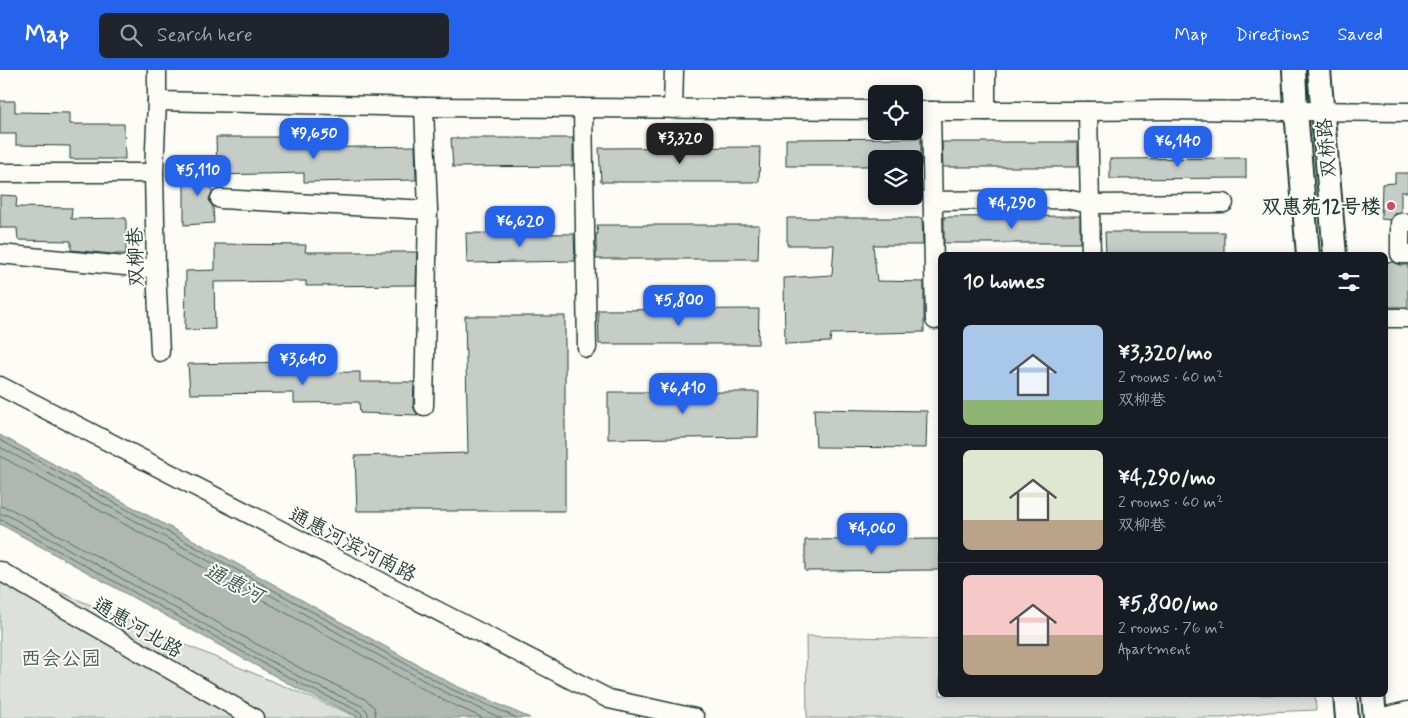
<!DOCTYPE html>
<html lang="en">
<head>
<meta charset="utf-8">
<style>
  :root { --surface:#171b24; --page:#20242c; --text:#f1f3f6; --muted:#9ea1a6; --line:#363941; --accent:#2563eb }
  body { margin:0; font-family:Mynerve,"LXGW WenKai TC",sans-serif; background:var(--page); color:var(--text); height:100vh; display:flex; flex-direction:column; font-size:19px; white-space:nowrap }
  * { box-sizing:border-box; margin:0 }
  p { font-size:16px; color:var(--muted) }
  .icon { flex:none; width:28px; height:28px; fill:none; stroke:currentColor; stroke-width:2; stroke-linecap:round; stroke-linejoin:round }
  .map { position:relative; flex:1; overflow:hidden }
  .drawer { position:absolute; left:938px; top:182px; width:450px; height:445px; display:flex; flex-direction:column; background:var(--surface); border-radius:8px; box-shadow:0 2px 12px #0003 }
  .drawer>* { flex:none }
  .controls { position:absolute; left:868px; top:15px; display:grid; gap:10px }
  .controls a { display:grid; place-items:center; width:55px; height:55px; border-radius:8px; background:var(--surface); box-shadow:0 2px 12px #0003; font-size:25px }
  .price { position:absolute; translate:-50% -42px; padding:0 11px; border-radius:10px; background:var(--accent); color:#fff; font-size:16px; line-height:32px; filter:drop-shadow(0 1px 2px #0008) }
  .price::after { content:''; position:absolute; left:50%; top:30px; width:15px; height:11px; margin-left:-8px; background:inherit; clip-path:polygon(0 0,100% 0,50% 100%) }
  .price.on { background:#222; color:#fff }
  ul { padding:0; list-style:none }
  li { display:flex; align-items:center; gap:15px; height:125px; padding:0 25px }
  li+li { border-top:1px solid var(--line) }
  li span { display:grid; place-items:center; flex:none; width:140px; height:100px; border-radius:8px; color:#555 }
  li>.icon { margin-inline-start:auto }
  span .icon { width:60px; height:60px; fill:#fffc; stroke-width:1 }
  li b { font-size:21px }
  h2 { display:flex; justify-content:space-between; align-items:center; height:60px; padding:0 25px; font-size:21px }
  header { display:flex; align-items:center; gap:30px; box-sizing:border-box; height:70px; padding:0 25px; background:var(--accent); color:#fff }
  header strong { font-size:24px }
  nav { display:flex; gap:28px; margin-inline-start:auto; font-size:18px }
  .search { width:350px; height:45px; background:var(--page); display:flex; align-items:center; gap:12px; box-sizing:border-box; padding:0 18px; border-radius:8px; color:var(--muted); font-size:19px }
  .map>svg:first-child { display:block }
  .green { fill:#dde0db; stroke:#7e8e88 }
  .water { fill:#aeb8b1; stroke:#75877f }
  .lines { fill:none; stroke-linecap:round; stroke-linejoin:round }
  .shore { stroke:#586e66; stroke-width:1 }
  .building { fill:#c6cdc7; stroke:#1f3d34 }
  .minor-casing { stroke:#1f3d34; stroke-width:21 }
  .major-casing { stroke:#1f3d34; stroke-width:26 }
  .minor { stroke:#fdfcf7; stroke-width:18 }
  .major { stroke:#fdfcf7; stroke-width:22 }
  .poi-dot { fill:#d1495b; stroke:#fdfcf7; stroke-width:2 }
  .labels { text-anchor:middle; stroke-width:4; stroke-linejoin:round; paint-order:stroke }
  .street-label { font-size:20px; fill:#1f3d34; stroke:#fdfcf7 }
  .poi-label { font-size:20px; font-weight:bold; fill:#1f3d34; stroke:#fdfcf7; text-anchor:end }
  .park-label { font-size:20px; fill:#455e55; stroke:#fdfcf7 }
  .water-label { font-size:21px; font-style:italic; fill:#435c53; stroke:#fdfcf7 }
</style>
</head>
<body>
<header>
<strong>Map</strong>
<div class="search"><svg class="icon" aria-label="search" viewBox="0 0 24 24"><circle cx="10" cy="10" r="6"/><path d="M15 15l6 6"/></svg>Search here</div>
<nav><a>Map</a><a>Directions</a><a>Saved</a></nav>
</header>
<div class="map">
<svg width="1408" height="648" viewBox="0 0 1408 648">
  <rect width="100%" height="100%" fill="#fdfcf7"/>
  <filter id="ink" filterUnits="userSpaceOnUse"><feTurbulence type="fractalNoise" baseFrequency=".02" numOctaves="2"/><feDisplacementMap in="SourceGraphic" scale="10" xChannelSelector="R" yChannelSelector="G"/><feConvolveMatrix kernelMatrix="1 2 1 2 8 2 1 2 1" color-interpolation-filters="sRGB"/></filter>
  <g filter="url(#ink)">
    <!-- green -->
    <g class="green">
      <path d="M0,497L360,648H0Z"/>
      <path d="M806,566L940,569V625H1315L1316,640L1269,642L1223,648H807Z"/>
    </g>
    <!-- water -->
    <path class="water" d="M0,365L221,485L454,615L530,648H362L302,621L0,454Z"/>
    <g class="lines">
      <!-- shore -->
      <g class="shore">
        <path d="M0,370L219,490L451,619L517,648"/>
        <path d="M0,377L216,495L448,624L501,648"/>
        <path d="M0,386L212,502L445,631L483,648"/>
        <path d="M0,436L11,439L311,604L365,629L374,637L376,648"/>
        <path d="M0,444L7,445L307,611L362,636L367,641L369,648"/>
        <path d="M0,450L4,451L305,616L359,641L362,644V648"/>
      </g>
    </g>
    <!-- building -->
    <g class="building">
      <path d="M0,31H15V42L70,43V54H124L125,89H70V76L16,75V64H0Z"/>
      <path d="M216,67H305V78L415,76L416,110L304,112V103L217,105Z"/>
      <path d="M451,68H573V96L453,97Z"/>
      <path d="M921,68V96H914V89H876V96H786V69Z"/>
      <path d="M942,72H1078V97H943Z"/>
      <path d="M760,77L759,112H601L599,78Z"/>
      <path d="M1246,88V108L1110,109V89Z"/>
      <path d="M184,100H211L212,122L209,129L210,133L213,137L214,153L184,155Z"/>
      <path d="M1395,103H1408V122H1401V142L1394,144L1390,150L1381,149L1382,114L1395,113Z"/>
      <path d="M0,125L17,126L16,137L72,138L71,149L126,148V184H112L71,180V171L18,170L17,158H0Z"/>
      <path d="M1080,146V173H944V147Z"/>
      <path d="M787,148H922L923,175H873L877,211L924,212V262L831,264L830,272L785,274L784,208L832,205L834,175H787Z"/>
      <path d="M597,155H759L758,189H596V164H598Z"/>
      <path d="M1105,162H1224V185H1106Z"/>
      <path d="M466,163L574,164L575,191L467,193Z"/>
      <path d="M215,174L306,175L305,182H417L416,215L306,216V211L214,212L215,259L185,260L186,201L215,200Z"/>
      <path d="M1394,192L1400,195H1408V237H1385V193Z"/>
      <path d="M759,239L758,274H599L598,240Z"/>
      <path d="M465,246H565V441H357L355,386L468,383Z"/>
      <path d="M294,292V303L360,302V312H414L413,336L415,341L418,345L360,343L359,332L294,333V323L190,324L188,294Z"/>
      <path d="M608,322H759L758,367L608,369Z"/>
      <path d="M814,339L927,341L926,378L816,377Z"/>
      <path d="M940,469V500L805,501V470Z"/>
    </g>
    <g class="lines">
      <!-- minor casing -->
      <g class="minor-casing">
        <g id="minor">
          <path d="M157,0V31"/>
          <path d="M986,0V41"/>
          <path d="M583,38L587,278"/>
          <path d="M673,39L674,0"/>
          <path d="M914,41H1088L1165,40L1408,42"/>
          <path d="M931,41L935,250"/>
          <path d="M1088,41L1091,185"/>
          <path d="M0,103H154"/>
          <path d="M220,129L428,140L424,37"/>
          <path d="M933,131L1066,129L1090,134L1224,133"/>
          <path d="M1408,153H1400V184H1408"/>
          <path d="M0,184L156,199"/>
          <path d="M1385,248H1408"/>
          <path d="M160,282L156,199L154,103L157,31L424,37L876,40"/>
          <path d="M0,316L609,629L695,648"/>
          <path d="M424,336L428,140"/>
          <path d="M0,501L254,648"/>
          <path d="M1379,648L1408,641"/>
        </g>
      </g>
      <!-- major casing -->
      <g class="major-casing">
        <g id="major">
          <path d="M1294,0L1296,41L1308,185"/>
          <path d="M1319,0L1335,185"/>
          <path d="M1345,625L1347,648"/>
          <path d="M1373,625L1375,648"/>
        </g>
      </g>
      <!-- minor -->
      <use href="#minor" class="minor"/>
      <!-- major -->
      <use href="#major" class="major"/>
    </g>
  </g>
  <!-- markers -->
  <circle class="poi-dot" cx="1391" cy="136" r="5"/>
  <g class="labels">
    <!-- street labels -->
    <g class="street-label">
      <text transform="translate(1326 78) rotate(-95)" y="7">双桥路</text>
      <text transform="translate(135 187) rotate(-92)" y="7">双柳巷</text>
      <text transform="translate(353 474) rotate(27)" y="7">通惠河滨河南路</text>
      <text transform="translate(138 557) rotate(30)" y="7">通惠河北路</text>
    </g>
    <!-- poi labels -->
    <g class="poi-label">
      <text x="1381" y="143">双惠苑12号楼</text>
    </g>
    <!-- park labels -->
    <g class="park-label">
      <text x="61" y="595">西会公园</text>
    </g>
    <!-- water labels -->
    <g class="water-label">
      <text transform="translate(234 513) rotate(27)" y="7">通惠河</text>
    </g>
  </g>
</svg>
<div class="controls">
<a><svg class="icon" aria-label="locate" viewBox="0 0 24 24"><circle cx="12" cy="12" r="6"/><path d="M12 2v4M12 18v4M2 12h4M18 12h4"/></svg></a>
<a><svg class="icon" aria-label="layers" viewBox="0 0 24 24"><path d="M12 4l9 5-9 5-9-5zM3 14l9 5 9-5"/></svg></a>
</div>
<b class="price" style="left:314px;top:90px">¥9,650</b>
<b class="price on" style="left:680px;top:95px">¥3,320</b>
<b class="price" style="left:1178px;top:98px">¥6,140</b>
<b class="price" style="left:198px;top:127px">¥5,110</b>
<b class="price" style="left:1012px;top:160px">¥4,290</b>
<b class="price" style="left:520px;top:178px">¥6,620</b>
<b class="price" style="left:679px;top:257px">¥5,800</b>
<b class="price" style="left:303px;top:316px">¥3,640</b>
<b class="price" style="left:683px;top:345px">¥6,410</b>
<b class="price" style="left:872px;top:485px">¥4,060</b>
<section class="drawer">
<h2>10 homes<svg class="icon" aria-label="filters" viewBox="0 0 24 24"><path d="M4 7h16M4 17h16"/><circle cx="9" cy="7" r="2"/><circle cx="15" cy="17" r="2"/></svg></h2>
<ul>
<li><span style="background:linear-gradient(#a9c7e8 75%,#8fb573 0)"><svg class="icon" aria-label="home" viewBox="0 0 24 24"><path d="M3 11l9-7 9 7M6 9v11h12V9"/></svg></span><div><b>¥3,320/mo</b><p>2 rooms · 60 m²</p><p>双柳巷</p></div></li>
<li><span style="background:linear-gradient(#dfe7d0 70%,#b9a48a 0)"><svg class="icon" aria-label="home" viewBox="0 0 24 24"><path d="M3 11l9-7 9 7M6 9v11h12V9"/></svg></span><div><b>¥4,290/mo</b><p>2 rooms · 60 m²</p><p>双柳巷</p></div></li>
<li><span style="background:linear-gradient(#f6c9c9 60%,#b9a48a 0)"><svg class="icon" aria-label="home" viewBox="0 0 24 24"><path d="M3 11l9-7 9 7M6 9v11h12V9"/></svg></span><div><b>¥5,800/mo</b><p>2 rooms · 76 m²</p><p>Apartment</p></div></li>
</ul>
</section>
</div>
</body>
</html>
